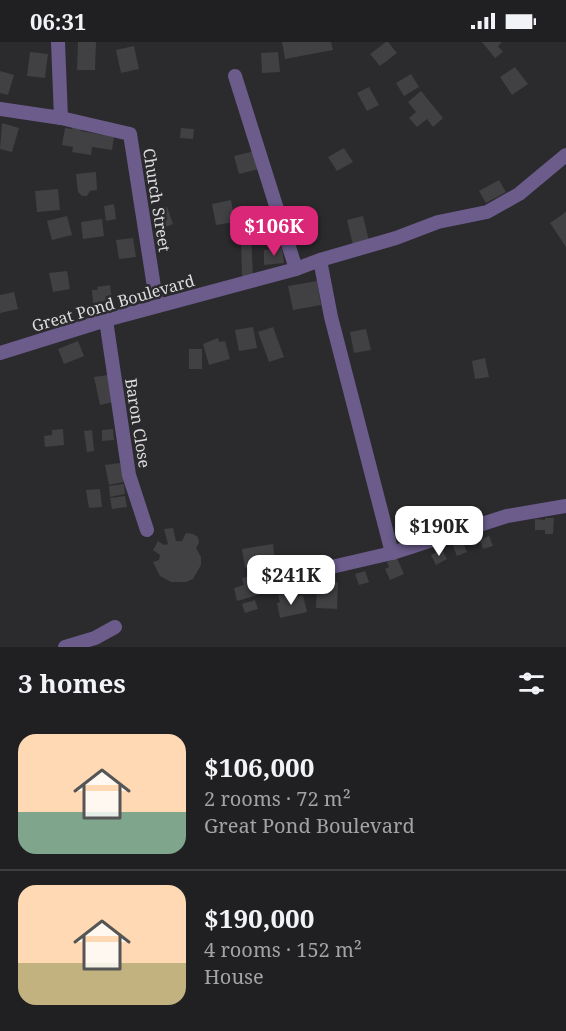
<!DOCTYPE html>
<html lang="en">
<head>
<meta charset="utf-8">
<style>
  :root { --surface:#202022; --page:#2d2d2f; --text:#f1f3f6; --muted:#a2a3a5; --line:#3d3e40; --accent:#db2777 }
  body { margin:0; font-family:"Noto Serif",serif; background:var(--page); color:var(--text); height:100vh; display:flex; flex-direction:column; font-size:22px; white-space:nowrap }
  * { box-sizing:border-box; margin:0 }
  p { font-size:20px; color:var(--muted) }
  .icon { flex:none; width:33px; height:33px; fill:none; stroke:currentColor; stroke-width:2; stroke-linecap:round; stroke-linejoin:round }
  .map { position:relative; height:605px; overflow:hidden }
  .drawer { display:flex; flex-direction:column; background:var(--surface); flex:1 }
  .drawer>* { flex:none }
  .price { position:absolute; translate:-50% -51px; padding:0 14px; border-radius:12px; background:#fff; color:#222; font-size:20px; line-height:39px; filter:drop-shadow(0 2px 3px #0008) }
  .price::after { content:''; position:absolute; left:50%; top:36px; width:18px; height:14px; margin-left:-9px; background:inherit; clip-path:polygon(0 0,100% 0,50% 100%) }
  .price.current { background:var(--accent); color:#fff }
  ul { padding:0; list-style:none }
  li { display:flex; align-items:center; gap:18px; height:150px; padding:0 18px }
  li+li { border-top:2px solid var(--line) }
  li span { display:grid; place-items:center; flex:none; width:168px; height:120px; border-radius:18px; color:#555 }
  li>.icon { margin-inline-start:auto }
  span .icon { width:72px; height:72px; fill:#fffc; stroke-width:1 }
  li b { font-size:26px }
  h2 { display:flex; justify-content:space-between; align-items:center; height:72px; padding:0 18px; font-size:26px }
  .status { display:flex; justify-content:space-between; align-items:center; height:42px; padding:0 30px; background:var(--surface); direction:ltr }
  .status svg { height:16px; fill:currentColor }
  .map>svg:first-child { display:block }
  .building { fill:#414144 }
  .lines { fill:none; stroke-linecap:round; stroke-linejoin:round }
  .minor { stroke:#6b5c8c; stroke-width:14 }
  .labels { text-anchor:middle; stroke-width:5; stroke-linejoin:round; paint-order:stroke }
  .street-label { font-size:16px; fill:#dddddf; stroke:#2b2a2d }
</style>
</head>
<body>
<div class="status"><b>06:31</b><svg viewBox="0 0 49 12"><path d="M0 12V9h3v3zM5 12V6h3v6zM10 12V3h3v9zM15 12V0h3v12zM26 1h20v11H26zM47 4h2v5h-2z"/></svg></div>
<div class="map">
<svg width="566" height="605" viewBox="0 0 566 605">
  <rect width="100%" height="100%" fill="#2b2a2d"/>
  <!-- building -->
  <g class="building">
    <path d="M78,0H96L95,28H77Z"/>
    <path d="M282,0H331L333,8L285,17Z"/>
    <path d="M386,0H388L397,11L380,24L370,12Z"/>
    <path d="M482,0H502L498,4L503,10L495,16Z"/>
    <path d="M134,4L139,27L121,31L116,8Z"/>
    <path d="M30,10L48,12L45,36L27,34Z"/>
    <path d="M278,10L280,30L262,31L261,11Z"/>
    <path d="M515,25L528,42L512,53L500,35Z"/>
    <path d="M0,29L14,33L8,53L0,51Z"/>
    <path d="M411,32L419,45L404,54L396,41Z"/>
    <path d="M369,45L379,63L367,69L357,51Z"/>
    <path d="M421,49L443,76L433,85L427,77L417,85L409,76L416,70L408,60Z"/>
    <path d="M2,81L19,86L12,110L0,107Z"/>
    <path d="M73,84L82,85L81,89L114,95L112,108L92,105L91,113L72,110L73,105L62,103L65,86L72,87Z"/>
    <path d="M181,86L194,87L193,97L180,96Z"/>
    <path d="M344,106L353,120L337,129L328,115Z"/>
    <path d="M255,109L259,127L239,132L234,114Z"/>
    <path d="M96,130L97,148L90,149L87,154H82L78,150L76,132Z"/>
    <path d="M499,138L506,150L486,161L479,149Z"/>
    <path d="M58,147L60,168L37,170L35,149Z"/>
    <path d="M231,158L235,180L216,183L212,162Z"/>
    <path d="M114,162L116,177L106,179L104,164Z"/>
    <path d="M167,165L173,182L161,187L157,176L162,174L159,168Z"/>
    <path d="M566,170V205L550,181Z"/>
    <path d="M67,174L72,193L52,198L47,179Z"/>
    <path d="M363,174L369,199L353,203L347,178Z"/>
    <path d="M102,177L104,194L83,197L81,180Z"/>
    <path d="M251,191L253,235H242L241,198H235L234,192Z"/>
    <path d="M133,196L136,215L119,217L116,198Z"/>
    <path d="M282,206L284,221L264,223V208Z"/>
    <path d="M67,229L70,247L53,250L49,231Z"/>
    <path d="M317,239L321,263L293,268L288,244Z"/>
    <path d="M110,243L112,258L93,261L92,248H98L97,245Z"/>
    <path d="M14,250L18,267L0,271V253Z"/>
    <path d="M125,252L126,256L131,255L133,264L123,266L120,254Z"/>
    <path d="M253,285L257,306L239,309L235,288Z"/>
    <path d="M273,285L284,315L269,320L258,290Z"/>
    <path d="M366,287L371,308L354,311L350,290Z"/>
    <path d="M218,296L219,300L225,299L230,317L209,323L203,302Z"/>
    <path d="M78,299L84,314L64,322L58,307Z"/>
    <rect x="189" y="307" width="13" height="20"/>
    <path d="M485,316L489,335L475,337L472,319Z"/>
    <path d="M108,333L114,360L100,363L94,335Z"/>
    <path d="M63,387L64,403L45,405L44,394L52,393V388Z"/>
    <path d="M113,387L114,398L102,399V388Z"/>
    <path d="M92,388L94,409L87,410L84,389Z"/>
    <path d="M120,421L124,440L109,443L105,423Z"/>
    <path d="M124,442L125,452L110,455L109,444Z"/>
    <path d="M100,447L102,465L89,466L86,448Z"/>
    <path d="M125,454L127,465L112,467L110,456Z"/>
    <path d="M545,476H554L553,492H545V488H535V477L545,478Z"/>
    <path d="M173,486L176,499H182L186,491L193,492L198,495L199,501L196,506L201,515V523L193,537L186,540H171L160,534L153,520L159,518L160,513L153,508L158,499L164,503L168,502L164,487Z"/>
    <path d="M489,494L493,504L483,507L480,498Z"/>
    <path d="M462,498L467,510L457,514L453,504Z"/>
    <path d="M273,502L275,522L245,526L242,507Z"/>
    <path d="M442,507L447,517L436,523L431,513Z"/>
    <path d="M397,516L404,532L390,538L385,527L389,525L387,520Z"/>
    <path d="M365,529L369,540L359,543L355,532Z"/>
    <path d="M256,532L261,552L237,559L234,546L244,543L242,536Z"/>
    <path d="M317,540H338L337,567L316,566Z"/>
    <path d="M288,551L290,557L303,553L307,570L280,576L277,561L280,560L278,553Z"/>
    <path d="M255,558L258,567L245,571L242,562Z"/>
  </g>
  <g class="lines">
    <!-- minor -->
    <g class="minor">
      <path d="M58,0L61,76"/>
      <path d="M235,34L296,227"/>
      <path d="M0,67L61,76L130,92L157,264"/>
      <path d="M320,218L331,275L392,511"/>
      <path d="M106,278L129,433L147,488"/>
      <path d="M0,311L106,278L296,227L320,218L396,196L438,180L487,170L519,152L566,113"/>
      <path d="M271,539L392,511L507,474L566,464"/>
      <path d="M65,605L95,596L115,585"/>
    </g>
  </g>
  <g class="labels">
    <!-- street labels -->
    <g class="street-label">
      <text transform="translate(157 158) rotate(81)" y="6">Church Street</text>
      <text transform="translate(113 261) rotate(-16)" y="6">Great Pond Boulevard</text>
      <text transform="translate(138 381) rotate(81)" y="6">Baron Close</text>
    </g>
  </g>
</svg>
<b class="price current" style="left:274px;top:215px">$106K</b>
<b class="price" style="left:439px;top:515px">$190K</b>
<b class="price" style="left:291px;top:564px">$241K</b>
</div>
<section class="drawer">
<h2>3 homes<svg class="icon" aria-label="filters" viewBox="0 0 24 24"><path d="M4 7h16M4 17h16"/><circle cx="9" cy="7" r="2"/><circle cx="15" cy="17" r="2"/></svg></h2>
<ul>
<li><span style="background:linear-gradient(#ffd9b3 65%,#7fa58c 0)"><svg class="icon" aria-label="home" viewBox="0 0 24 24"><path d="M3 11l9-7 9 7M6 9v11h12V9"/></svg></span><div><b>$106,000</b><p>2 rooms · 72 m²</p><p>Great Pond Boulevard</p></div></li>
<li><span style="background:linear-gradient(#ffd9b3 65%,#c2b280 0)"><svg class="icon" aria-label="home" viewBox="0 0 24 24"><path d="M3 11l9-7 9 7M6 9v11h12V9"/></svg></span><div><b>$190,000</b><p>4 rooms · 152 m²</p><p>House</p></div></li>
</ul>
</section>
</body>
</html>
